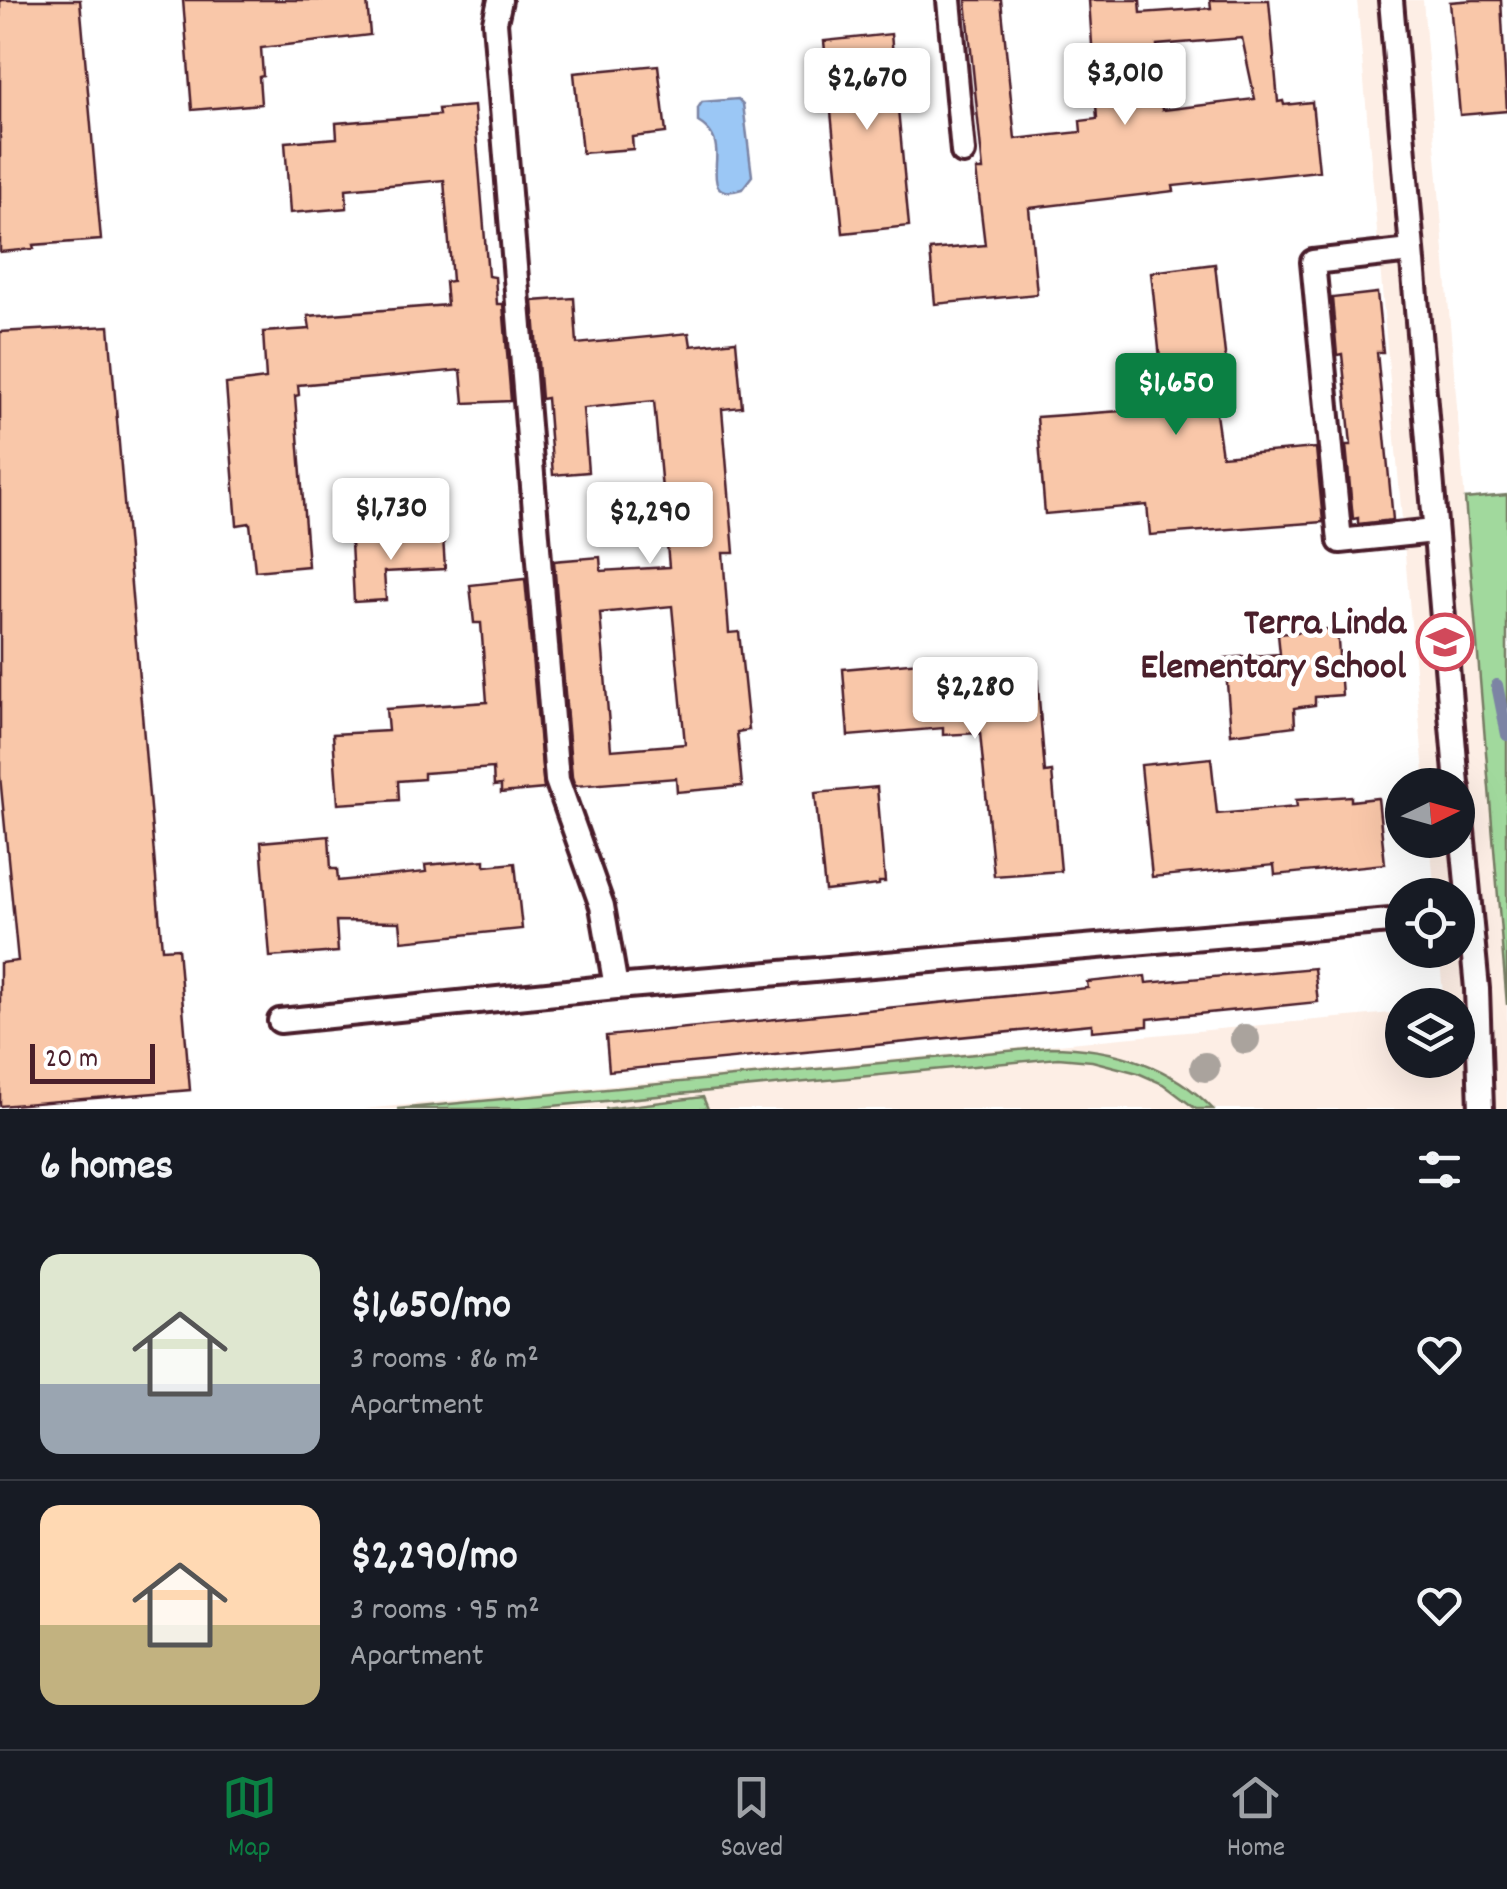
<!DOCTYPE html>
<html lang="en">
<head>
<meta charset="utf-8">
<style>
  :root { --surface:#171b24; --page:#242831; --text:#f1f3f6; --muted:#9ea1a6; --line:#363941; --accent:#0b8043 }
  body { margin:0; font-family:Dekko,sans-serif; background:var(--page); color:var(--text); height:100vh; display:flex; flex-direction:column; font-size:38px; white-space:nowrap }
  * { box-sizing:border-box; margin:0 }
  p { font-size:32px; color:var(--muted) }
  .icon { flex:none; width:55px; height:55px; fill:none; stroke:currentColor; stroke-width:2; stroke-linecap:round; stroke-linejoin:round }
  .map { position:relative; height:1109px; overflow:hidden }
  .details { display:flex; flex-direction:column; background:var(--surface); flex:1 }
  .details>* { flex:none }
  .needle { width:65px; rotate:85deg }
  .fabs { position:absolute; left:1385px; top:768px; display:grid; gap:20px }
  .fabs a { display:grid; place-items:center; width:90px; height:90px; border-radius:50%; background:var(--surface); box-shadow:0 10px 40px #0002; font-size:50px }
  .scale { position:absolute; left:30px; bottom:25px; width:125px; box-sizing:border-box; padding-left:10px; border:5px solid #4a1f2b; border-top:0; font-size:28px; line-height:35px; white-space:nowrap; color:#4a1f2b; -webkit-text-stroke:8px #fff; paint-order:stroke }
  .price { position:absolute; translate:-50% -85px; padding:0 22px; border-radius:10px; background:#fff; color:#222; font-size:32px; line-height:65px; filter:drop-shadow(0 2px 5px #0008) }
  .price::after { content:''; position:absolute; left:50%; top:60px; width:30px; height:22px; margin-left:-15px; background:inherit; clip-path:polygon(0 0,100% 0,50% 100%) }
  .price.active { background:var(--accent); color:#fff }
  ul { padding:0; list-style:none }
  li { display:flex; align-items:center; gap:30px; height:250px; padding:0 40px }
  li+li { border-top:2px solid var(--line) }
  li span { display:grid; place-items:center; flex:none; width:280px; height:200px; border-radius:20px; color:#555 }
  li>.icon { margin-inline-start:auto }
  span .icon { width:120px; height:120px; fill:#fffc; stroke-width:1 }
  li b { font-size:42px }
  h2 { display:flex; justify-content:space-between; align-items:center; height:120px; padding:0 40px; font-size:42px }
  .tabs { display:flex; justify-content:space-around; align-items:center; height:140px; border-top:2px solid var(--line); background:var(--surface); font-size:28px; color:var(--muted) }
  .tabs a { display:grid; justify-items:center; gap:5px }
  .tabs .active { color:var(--accent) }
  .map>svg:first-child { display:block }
  .built { fill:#fdeee5 }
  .green { fill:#a1d99d; stroke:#767c64; stroke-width:2.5 }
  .water { fill:#9bc7f5; stroke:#7b84a4; stroke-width:2.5 }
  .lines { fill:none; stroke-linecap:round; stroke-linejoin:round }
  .stream { stroke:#7b84a4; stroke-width:12 }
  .building { fill:#f9c7a9; stroke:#4a1f2b; stroke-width:2.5; fill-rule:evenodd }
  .lane-casing { stroke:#4a1f2b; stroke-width:30 }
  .lane { stroke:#fff; stroke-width:22 }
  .tree { fill:#aaa39d }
  .labels { text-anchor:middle; stroke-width:9; stroke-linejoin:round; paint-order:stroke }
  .poi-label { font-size:38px; font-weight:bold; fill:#4a1f2b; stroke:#fff; text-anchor:end }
</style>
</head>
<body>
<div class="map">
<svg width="1507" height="1109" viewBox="0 0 1507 1109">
  <rect width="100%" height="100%" fill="#fff"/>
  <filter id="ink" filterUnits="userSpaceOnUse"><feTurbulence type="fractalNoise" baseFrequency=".01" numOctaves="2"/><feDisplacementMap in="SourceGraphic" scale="20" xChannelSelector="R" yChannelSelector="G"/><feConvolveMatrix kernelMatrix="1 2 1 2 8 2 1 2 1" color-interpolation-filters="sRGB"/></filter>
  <g filter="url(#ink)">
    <!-- built -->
    <path class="built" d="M1357,0H1423L1507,1005V1109H363L1402,1012V1060H1458V1005H1444L1439,950H1458V895H1435L1430,840H1458V785H1425Z"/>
    <!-- green -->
    <g class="green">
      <path d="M1507,495V1005L1465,499Z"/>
      <path d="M1049,1047C1111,1047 1169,1064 1213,1109H1196L1163,1084L1138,1073L1092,1061L1058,1058L521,1109H397Z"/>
      <path d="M703,1097L708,1109H605Z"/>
    </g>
    <!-- water -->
    <path class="water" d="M738,99L743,104L752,176L742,189C704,201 719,166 716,148C715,136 708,128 698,122V108L702,102Z"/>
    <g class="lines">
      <!-- stream -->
      <path class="stream" d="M1497,685L1507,735"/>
    </g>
    <!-- building -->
    <g class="building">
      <path d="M0,0H80L101,240L33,245L34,249L0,252Z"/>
      <path d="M183,0H367L370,35L261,48L263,76L259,77L261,104L192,110Z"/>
      <path d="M966,0H1001L1015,139L1081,132L1080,121L1097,119L1089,0H1140L1141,13L1211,8L1210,0H1269L1278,102L1283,101L1284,105L1312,102L1319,171L1173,186L1174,191L1029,208L1037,294L935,304L930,250L985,245L976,170H983ZM1242,38L1255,99L1162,110L1157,45Z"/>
      <path d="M1474,0H1501L1507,111L1460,115L1450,2Z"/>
      <path d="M891,34L909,226L843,233L824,41Z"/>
      <path d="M658,65L666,133L632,137L633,149L582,153L574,73Z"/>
      <path d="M474,106L488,276L495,277L497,304H503L511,401L464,403L461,370L298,385L299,395L295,396L308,566L255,571L250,523L237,525L226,384L266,379L263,332L310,329L308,316L447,305L445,282L452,281L444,180L346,189L347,208L290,213L285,142L337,138L336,123L439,115L438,109Z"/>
      <path d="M1215,264L1226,363L1209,365L1222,456L1316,448L1323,522L1150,535L1147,505L1045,514L1037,417L1149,409L1144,369L1161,368L1151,272Z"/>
      <path d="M1377,293L1383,352H1377L1393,520L1358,524V518L1353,519L1346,445H1351L1342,354L1337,355L1332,298Z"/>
      <path d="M574,298L577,344L689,333L691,346L736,341L742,407L722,409L734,553H723L729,633L739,632L749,730L737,732L742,786L677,792L676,778L575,786L572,777L554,561L600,557L601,571L669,567L654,401L583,408L588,472L553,475L547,398L541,399L533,301ZM672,606L685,744L611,750L600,613Z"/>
      <path d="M109,326L162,949L178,948L190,1090L0,1106V963L18,961L0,776V332Z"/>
      <path d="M443,537L445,569L384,572L386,600L354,602L351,542Z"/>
      <path d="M525,579L544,789L501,793V785L494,786L493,768L424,773V779L398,781L399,800L338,804L333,734L388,731L386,709L487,702L481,623H474L470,585Z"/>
      <path d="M1337,628L1342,695L1315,697V705L1294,708L1295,726L1231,734L1225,658L1280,654L1278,634Z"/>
      <path d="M942,660L943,669L1036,661L1045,773L1052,772L1061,871L994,876L980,733L943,735V728L848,736L843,669Z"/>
      <path d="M1211,758L1217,814L1297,807L1296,800L1351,796V801L1378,798L1385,864L1275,875L1274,865L1152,877L1141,765Z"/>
      <path d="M877,787L885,882H879V885L825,891L815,793Z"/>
      <path d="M329,836L331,869H337L338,881L426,872L425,865L485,860V866L515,863L522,929L402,941L400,922L336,921L338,952L270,957L261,842Z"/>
      <path d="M1314,968L1318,1002L1148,1019V1026L1092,1031V1024L609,1071L606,1036L1088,988L1087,982L1145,976L1146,983Z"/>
    </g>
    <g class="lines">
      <!-- lane casing -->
      <g class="lane-casing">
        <g id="lane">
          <path d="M500,0L495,22L557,780L602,906L616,987"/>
          <path d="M949,0L963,152"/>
          <path d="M1391,0L1457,785"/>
          <path d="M1411,251L1313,262L1340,541L1434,531"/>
          <path d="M1458,788L1477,989L1481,1109"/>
          <path d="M280,1021L616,987L1402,920"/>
        </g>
      </g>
      <!-- lane -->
      <use href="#lane" class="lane"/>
    </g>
    <!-- trees -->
    <g class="tree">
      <circle cx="1245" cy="1039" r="15"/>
      <circle cx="1205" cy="1067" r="15"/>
    </g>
  </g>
  <!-- icons -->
  <defs>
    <g id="school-ring" transform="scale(2.875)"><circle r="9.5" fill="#fff" stroke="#d1495b" stroke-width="1.5"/><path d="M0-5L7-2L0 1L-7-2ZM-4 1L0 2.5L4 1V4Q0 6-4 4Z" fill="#d1495b"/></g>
  </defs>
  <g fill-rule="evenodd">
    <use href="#school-ring" x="1445" y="642"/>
  </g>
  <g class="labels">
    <!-- poi labels -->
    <g class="poi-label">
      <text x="1406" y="633">Terra Linda<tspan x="1406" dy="44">Elementary School</tspan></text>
    </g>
  </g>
</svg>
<div class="fabs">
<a><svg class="needle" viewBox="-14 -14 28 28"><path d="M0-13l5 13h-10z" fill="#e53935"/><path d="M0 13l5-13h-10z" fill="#9ea1a6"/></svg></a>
<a><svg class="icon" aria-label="locate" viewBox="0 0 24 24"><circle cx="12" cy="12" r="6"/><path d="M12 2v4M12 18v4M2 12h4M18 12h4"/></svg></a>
<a><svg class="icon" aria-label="layers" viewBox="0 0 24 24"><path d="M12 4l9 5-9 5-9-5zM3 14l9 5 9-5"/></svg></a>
</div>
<div class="scale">20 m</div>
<b class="price" style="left:1125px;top:128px">$3,010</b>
<b class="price" style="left:867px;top:133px">$2,670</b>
<b class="price active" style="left:1176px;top:438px">$1,650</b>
<b class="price" style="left:391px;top:563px">$1,730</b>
<b class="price" style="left:650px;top:567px">$2,290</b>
<b class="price" style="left:975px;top:742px">$2,280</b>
</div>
<section class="details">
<h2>6 homes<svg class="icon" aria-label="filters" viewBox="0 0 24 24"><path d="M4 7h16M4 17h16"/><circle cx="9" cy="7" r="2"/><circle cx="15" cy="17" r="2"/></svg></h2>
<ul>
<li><span style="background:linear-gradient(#dfe7d0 65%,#9aa5b1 0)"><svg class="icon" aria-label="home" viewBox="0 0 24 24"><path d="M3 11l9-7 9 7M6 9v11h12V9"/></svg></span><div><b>$1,650/mo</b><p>3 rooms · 86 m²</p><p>Apartment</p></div><svg class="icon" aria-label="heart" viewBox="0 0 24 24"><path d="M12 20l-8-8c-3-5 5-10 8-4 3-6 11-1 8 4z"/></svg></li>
<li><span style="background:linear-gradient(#ffd9b3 60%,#c2b280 0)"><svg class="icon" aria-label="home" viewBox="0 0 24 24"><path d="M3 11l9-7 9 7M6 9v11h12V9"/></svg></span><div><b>$2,290/mo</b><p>3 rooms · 95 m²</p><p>Apartment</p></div><svg class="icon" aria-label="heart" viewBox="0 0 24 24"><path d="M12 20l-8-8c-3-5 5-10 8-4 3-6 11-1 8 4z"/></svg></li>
</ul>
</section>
<nav class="tabs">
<a class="active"><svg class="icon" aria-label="map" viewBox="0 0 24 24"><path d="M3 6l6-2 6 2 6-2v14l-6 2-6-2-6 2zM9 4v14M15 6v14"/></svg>Map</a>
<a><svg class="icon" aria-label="saved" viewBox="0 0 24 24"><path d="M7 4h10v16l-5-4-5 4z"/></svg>Saved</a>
<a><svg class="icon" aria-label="home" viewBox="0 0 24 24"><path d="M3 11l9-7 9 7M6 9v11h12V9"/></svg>Home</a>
</nav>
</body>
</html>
